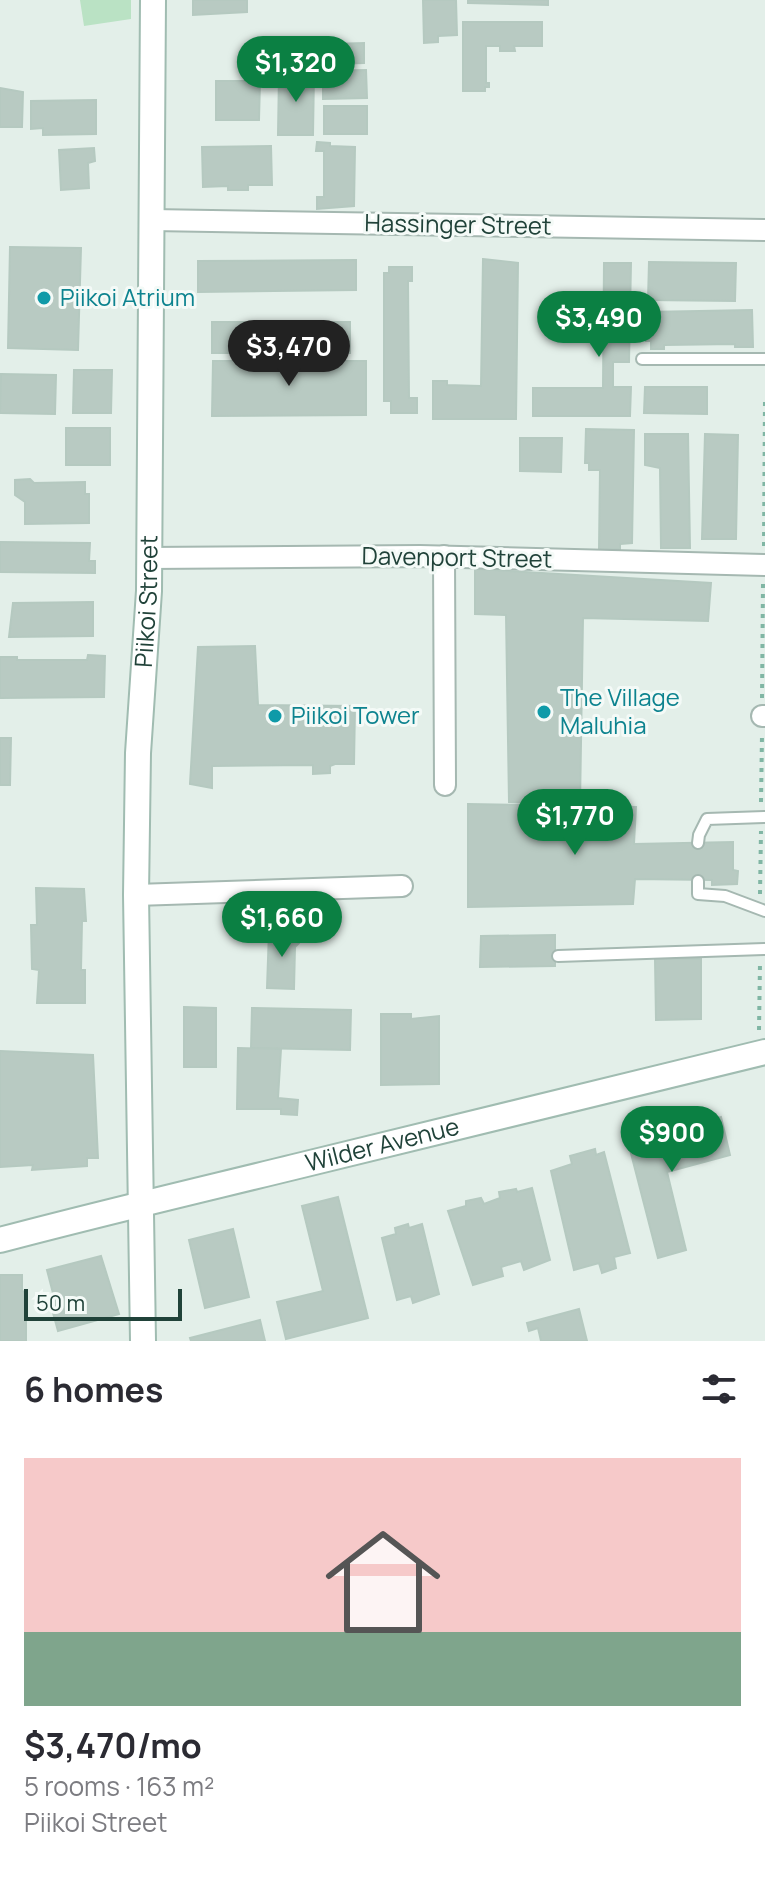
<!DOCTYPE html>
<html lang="en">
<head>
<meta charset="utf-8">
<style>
  :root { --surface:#fff; --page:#f2f2f3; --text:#2b2b33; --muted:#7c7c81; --line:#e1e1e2; --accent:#0b8043 }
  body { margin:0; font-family:Manrope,sans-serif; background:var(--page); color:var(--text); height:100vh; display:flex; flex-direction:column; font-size:30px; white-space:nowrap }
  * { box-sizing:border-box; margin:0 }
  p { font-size:26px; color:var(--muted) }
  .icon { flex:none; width:44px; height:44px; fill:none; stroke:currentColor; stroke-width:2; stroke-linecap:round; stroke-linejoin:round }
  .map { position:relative; height:1341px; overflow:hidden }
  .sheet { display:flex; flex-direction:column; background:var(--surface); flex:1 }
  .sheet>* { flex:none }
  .scale { position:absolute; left:24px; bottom:20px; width:158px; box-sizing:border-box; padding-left:8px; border:4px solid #204239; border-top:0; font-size:22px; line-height:28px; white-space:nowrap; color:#204239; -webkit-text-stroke:6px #f4faf7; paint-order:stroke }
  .price { position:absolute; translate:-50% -68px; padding:0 18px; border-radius:28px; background:var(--accent); color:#fff; font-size:26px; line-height:52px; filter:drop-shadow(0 2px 4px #0008) }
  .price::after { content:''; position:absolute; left:50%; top:48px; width:24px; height:18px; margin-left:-12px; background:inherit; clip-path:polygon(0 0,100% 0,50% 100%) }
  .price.active { background:#222; color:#fff }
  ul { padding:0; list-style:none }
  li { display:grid; align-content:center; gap:16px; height:424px; padding:0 24px }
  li+li { border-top:2px solid var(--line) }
  li span { display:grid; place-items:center; height:248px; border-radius:0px; color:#555 }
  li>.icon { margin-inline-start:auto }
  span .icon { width:144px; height:144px; fill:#fffc; stroke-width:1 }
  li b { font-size:34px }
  h2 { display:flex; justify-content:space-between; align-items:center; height:96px; padding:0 24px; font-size:34px }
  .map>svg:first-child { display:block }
  .green { fill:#bae2c4 }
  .building { fill:#b8cac2; stroke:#b5c9c0; stroke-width:2 }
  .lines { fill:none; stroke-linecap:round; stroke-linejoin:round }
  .service-casing { stroke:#a5b8b1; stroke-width:14 }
  .minor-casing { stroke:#a5b8b1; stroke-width:24 }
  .secondary-casing { stroke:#a0bcb1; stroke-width:28 }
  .path { stroke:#80b6a4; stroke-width:4; stroke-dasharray:4 6; stroke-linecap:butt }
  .service { stroke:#fff; stroke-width:10 }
  .minor { stroke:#fff; stroke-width:20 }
  .secondary { stroke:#fff; stroke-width:24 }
  .culture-dot { fill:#0f9aa8; stroke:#f4faf7; stroke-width:3 }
  .labels { text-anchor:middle; stroke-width:6; stroke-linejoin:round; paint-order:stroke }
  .street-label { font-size:24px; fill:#204239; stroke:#f4faf7 }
  .culture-label { font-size:24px; fill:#0d838f; stroke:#f4faf7; text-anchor:start }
</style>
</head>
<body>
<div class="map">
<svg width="765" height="1341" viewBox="0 0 765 1341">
  <rect width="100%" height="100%" fill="#e3efe9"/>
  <!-- green -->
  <path class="green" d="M80,0H131V19L84,26Z"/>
  <!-- building -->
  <g class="building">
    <path d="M193,0H247V12L193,15Z"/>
    <path d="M423,0H456L457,35L438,36V42L424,43Z"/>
    <path d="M468,0H548V5L468,3Z"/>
    <path d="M463,22H542V46H514L515,51H500V46H486V83H489V87H485V91H463Z"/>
    <path d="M364,43V63L298,65L297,45Z"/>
    <path d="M366,70L367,98L323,99V71Z"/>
    <path d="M279,74H314L313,135H278Z"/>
    <path d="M216,81H260L259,120H216Z"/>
    <path d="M0,88L23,92L22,127H0Z"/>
    <path d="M96,100V134L43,135V128L31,129V101Z"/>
    <rect x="324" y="106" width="43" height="28"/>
    <path d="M317,142L330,143V146L355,147L354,206L317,209V197H324V151H316Z"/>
    <path d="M271,146L272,185H248V190H228V186L203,187L202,147Z"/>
    <path d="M94,148L95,161L88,163L89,188L61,190L59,150Z"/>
    <path d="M10,247L81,248L78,350L8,348Z"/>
    <path d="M483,259L518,263L516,419H433V381H447V385L481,386Z"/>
    <path d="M356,260V290L198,292V261Z"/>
    <path d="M649,262L736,263L735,301L648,300Z"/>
    <path d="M604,263H631L629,362H613V387H631L630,416H533V388H603Z"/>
    <path d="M389,267H412V281H408L409,398H417V413H391V401H384V273H389Z"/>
    <path d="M752,310L753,347H735V344L664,345V349H651V341H646V312Z"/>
    <rect x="212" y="322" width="138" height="31"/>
    <path d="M213,361H366V415L212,416Z"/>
    <path d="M74,370H112L111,413H73Z"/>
    <path d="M1,374L56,375L55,414L0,413Z"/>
    <path d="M645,387H707V414L644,413Z"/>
    <rect x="66" y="428" width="44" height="37"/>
    <path d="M586,429L634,430L632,543L620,544V549H599L600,470H589V463H585Z"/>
    <path d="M645,434H688L690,548H661L660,468L645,465Z"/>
    <path d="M705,434L738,435L736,539H702Z"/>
    <path d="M520,438H562L561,472L520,471Z"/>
    <path d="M30,479L34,483L85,482V494H89V523L25,524V502L15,495V480Z"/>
    <path d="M0,542L90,543L89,561H95V573L0,572Z"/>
    <path d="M475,569L711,583L708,621L583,618L580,805L509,802L506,615L475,614Z"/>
    <path d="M93,602V636L9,637L13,603Z"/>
    <path d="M255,646L258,705L355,706L354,764H335L330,766V773L313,774V765L212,766V788L190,784L198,647Z"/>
    <path d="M88,655L105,656L104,697L0,698V657H17V660H87Z"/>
    <path d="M0,738H11L10,785H0Z"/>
    <path d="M468,804L636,807L634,844L733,842V870L738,871L737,884L712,885V880L635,879L633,904L468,907Z"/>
    <path d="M36,888L84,889L86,921H82L81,970H85V1003H37L39,970L32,969L31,925H37Z"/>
    <path d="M269,931H300L299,943L295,947L294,989L267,988Z"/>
    <path d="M555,935V966L480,967L481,936Z"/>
    <path d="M655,959H701V1019L656,1020Z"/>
    <path d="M184,1007L216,1008V1067H184Z"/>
    <path d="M252,1008L351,1010L350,1050L251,1048Z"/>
    <path d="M381,1014H411V1019L439,1016V1084L381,1085Z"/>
    <path d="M238,1048L281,1049L278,1098L298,1100L297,1115L281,1114V1109H237Z"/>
    <path d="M0,1051L93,1055L98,1158H87V1166L32,1170L33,1165L0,1167Z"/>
    <path d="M721,1117L730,1155L667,1172L686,1250L658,1258L628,1142L663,1130L665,1134Z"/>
    <path d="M595,1149L596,1155L604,1152L630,1253L614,1257L616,1268L602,1273L599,1263L574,1270L551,1171L572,1164L570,1156Z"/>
    <path d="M532,1188L550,1260L524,1270L521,1261L501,1267L503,1276L473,1285L448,1211L466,1206V1201L481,1198L484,1204L500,1198L499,1192L516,1189L517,1192Z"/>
    <path d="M338,1197L368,1318L286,1339L277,1302L323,1291L302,1206Z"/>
    <path d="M408,1224L409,1228L422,1224L439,1294L413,1303L411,1296L397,1300L382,1238L396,1234L395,1228Z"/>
    <path d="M233,1229L249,1297L205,1308L189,1240Z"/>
    <path d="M101,1256L119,1314L58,1331L50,1302L55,1301L47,1270Z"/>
    <path d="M0,1275H22V1291L26,1292V1341H0Z"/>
    <path d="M579,1309L587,1341H541L538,1328L529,1331L527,1323Z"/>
    <path d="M260,1320L265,1341H191L190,1338Z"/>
  </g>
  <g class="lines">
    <!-- service casing -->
    <g class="service-casing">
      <g id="service">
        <path d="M642,359H765"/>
        <path d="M698,843L699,835L707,819L765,817"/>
        <path d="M698,881V894L725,896L765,911"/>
        <path d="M558,956L765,949"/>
      </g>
    </g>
    <!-- minor casing -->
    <g class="minor-casing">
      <g id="minor">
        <path d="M152,220L765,230"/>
        <path d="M444,556L445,785"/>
        <path d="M148,558L420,556L765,565"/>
        <path d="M762,716H765"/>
        <path d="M136,895L402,886"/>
      </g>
    </g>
    <!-- secondary casing -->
    <g class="secondary-casing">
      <g id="secondary">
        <path id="s1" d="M0,1240C98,1214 196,1191 294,1167C451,1128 608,1089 765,1052"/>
        <path id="s2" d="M143,1341L136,895L138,753L149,591L153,0"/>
      </g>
    </g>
    <!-- path -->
    <g class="path">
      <path d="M764,546L765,400"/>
      <path d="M762,698L763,583"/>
      <path d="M761,802L762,735"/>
      <path d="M760,894L761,831"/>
      <path d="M759,1030L760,963"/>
    </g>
    <!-- service -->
    <use href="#service" class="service"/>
    <!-- minor -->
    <use href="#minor" class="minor"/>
    <!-- secondary -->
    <use href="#secondary" class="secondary"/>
  </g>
  <!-- markers -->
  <g class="culture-dot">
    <circle cx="44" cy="298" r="8"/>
    <circle cx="544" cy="712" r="8"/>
    <circle cx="275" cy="716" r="8"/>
  </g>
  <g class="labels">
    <!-- street labels -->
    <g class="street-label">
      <text transform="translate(458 225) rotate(1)" y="8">Hassinger Street</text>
      <text transform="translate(457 558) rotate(1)" y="8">Davenport Street</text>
      <text dy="8" stroke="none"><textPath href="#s2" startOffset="740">Piikoi Street</textPath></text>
      <text dy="8" stroke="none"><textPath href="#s1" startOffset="394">Wilder Avenue</textPath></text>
    </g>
    <!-- culture labels -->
    <g class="culture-label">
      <text x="60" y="306">Piikoi Atrium</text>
      <text x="560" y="706">The Village<tspan x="560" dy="28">Maluhia</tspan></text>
      <text x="291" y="724">Piikoi Tower</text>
    </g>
  </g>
</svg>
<div class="scale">50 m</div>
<b class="price" style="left:296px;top:104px">$1,320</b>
<b class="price" style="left:599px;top:359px">$3,490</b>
<b class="price active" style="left:289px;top:388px">$3,470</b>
<b class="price" style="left:575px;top:857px">$1,770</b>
<b class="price" style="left:282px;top:959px">$1,660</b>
<b class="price" style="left:672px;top:1174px">$900</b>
</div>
<section class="sheet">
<h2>6 homes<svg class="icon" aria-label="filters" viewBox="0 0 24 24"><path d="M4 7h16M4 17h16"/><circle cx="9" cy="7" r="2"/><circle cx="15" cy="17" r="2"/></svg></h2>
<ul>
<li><span style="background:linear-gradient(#f6c9c9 70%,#7fa58c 0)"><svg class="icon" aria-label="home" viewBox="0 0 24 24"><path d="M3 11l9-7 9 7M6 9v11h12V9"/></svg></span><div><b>$3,470/mo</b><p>5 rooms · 163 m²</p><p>Piikoi Street</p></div></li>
</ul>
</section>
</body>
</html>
